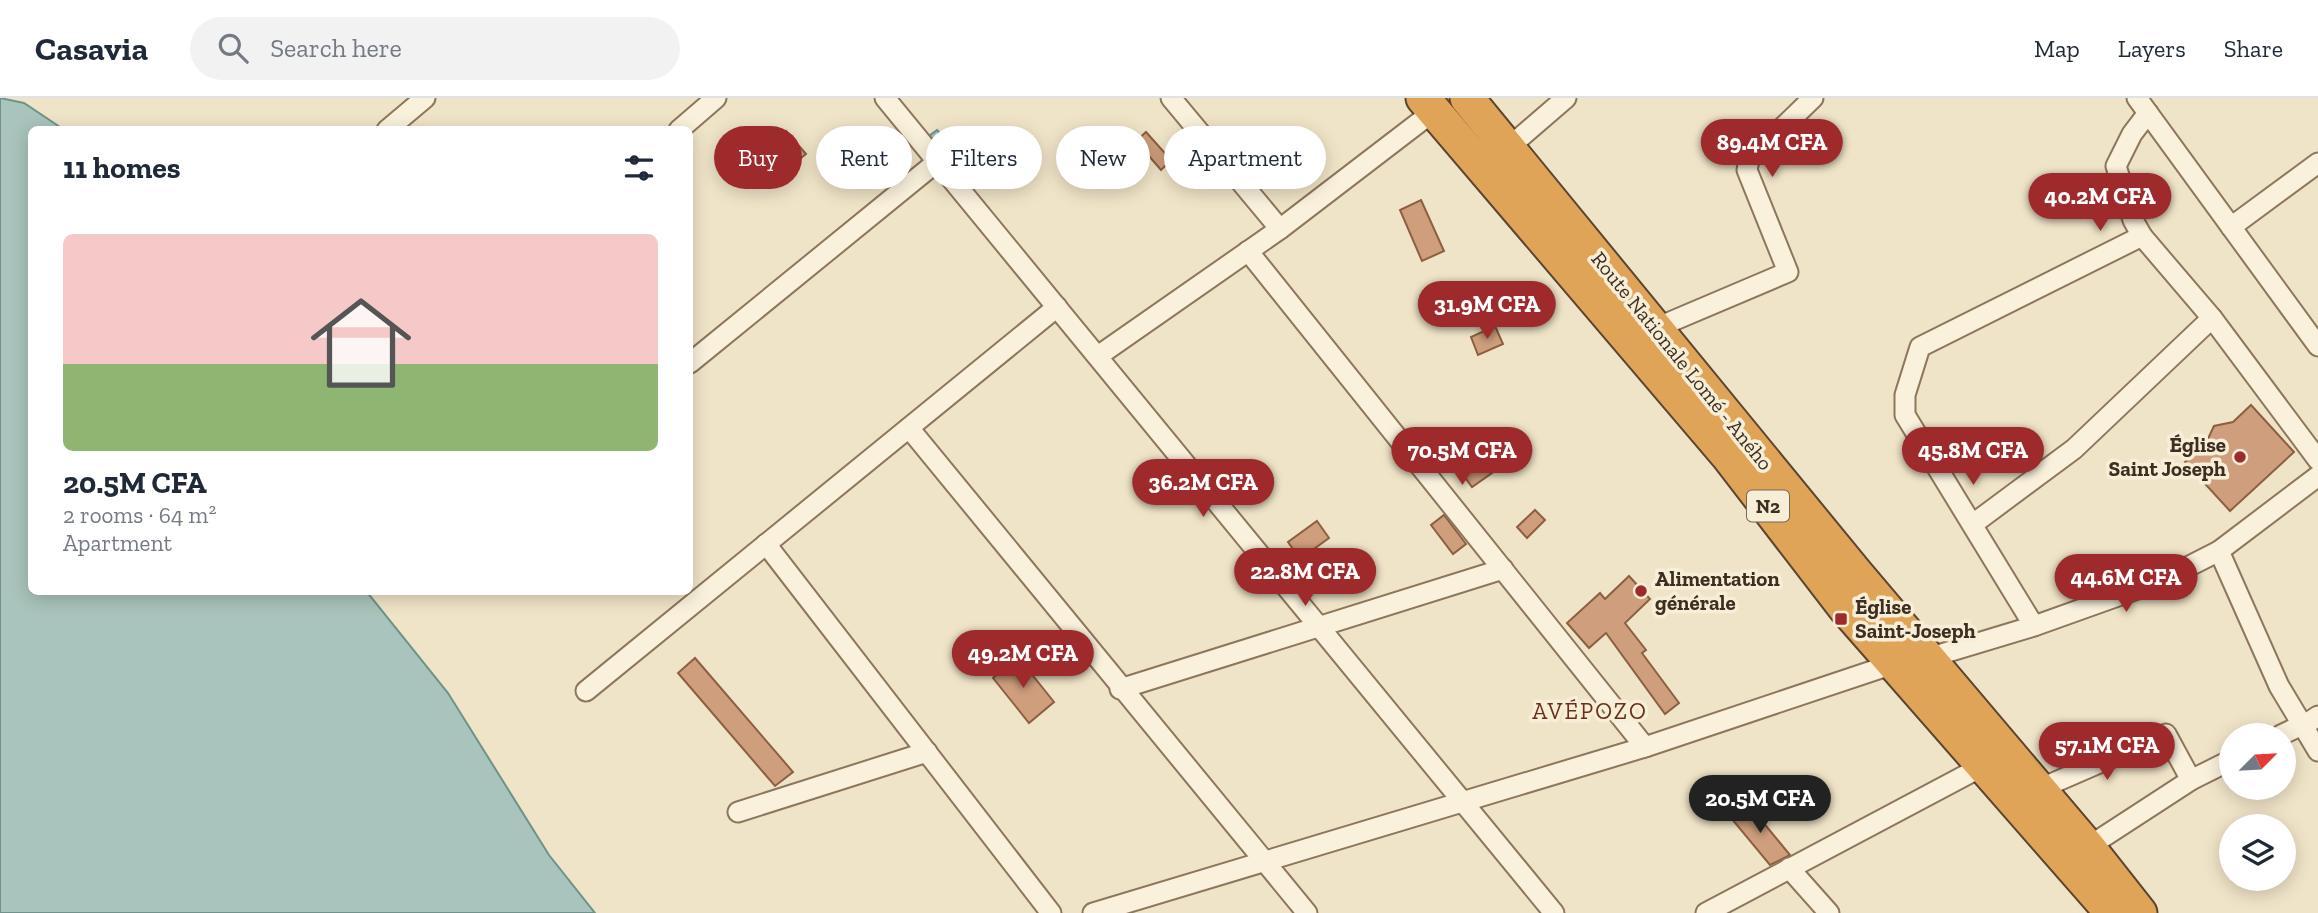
<!DOCTYPE html>
<html lang="en">
<head>
<meta charset="utf-8">
<style>
  :root { --surface:#fff; --page:#f2f2f3; --text:#1f2937; --muted:#747a83; --line:#e0e1e3; --accent:#9e2a2b }
  body { margin:0; font-family:"Zilla Slab",serif; background:var(--page); color:var(--text); height:100vh; display:flex; flex-direction:column; font-size:26px; white-space:nowrap }
  * { box-sizing:border-box; margin:0 }
  p { font-size:23px; color:var(--muted) }
  .icon { flex:none; width:38px; height:38px; fill:none; stroke:currentColor; stroke-width:2; stroke-linecap:round; stroke-linejoin:round }
  .map { position:relative; flex:1; overflow:hidden }
  .sheet { position:absolute; left:28px; top:28px; width:665px; height:469px; display:flex; flex-direction:column; background:var(--surface); border-radius:10px; box-shadow:0 4px 18px #0003 }
  .sheet>* { flex:none }
  .hud { position:absolute; left:714px; top:28px; width:665px; height:63px; display:flex; gap:14px }
  .needle { width:46px; rotate:66deg }
  .fabs { position:absolute; left:2219px; top:625px; display:grid; gap:14px }
  .fabs a { display:grid; place-items:center; width:77px; height:77px; border-radius:50%; background:var(--surface); box-shadow:0 4px 18px #0003; font-size:35px }
  .price { position:absolute; translate:-50% -60px; padding:0 16px; border-radius:24px; background:var(--accent); color:#fff; font-size:23px; line-height:46px; filter:drop-shadow(0 2px 4px #0008) }
  .price::after { content:''; position:absolute; left:50%; top:42px; width:21px; height:16px; margin-left:-10px; background:inherit; clip-path:polygon(0 0,100% 0,50% 100%) }
  .price.active { background:#222; color:#fff }
  ul { padding:0; list-style:none }
  li { display:grid; align-content:center; gap:14px; height:371px; padding:0 35px }
  li+li { border-top:2px solid var(--line) }
  li span { display:grid; place-items:center; height:217px; border-radius:10px; color:#555 }
  li>.icon { margin-inline-start:auto }
  span .icon { width:126px; height:126px; fill:#fffc; stroke-width:1 }
  li b { font-size:30px }
  h2 { display:flex; justify-content:space-between; align-items:center; height:84px; padding:0 35px; font-size:30px }
  .tag { padding:0 24px; border-radius:32px; background:var(--surface); box-shadow:0 4px 18px #0003; font-size:24px; line-height:63px }
  .tag.active { background:var(--accent); color:#fff }
  header { display:flex; align-items:center; gap:42px; box-sizing:border-box; height:98px; padding:0 35px; background:var(--surface); border-bottom:2px solid var(--line) }
  header strong { font-size:33px }
  nav { display:flex; gap:38px; margin-inline-start:auto; font-size:24px }
  .search { width:490px; height:63px; background:var(--page); display:flex; align-items:center; gap:18px; box-sizing:border-box; padding:0 24px; border-radius:38px; color:var(--muted); font-size:26px }
  .map>svg:first-child { display:block }
  .water { fill:#a9c4bc; stroke:#6f938a; stroke-width:2 }
  .building { fill:#cf9f7d; stroke:#8d5f41; stroke-width:2 }
  .lines { fill:none; stroke-linecap:round; stroke-linejoin:round }
  .street-casing { stroke:#8d765c; stroke-width:23 }
  .highway-casing { stroke:#5b4430; stroke-width:37 }
  .street { stroke:#faf1dc; stroke-width:19 }
  .highway { stroke:#e0a458; stroke-width:33 }
  .poi-dot { fill:#9e2a2b; stroke:#f7eed8; stroke-width:2.5 }
  .labels { text-anchor:middle; stroke-width:7; stroke-linejoin:round; paint-order:stroke }
  .shield { fill:#f7eed8; stroke:#756857; stroke-width:2 }
  .shield-label { font-size:19px; font-weight:bold; fill:#3d2e20 }
  .street-label { font-size:21px; fill:#3d2e20; stroke:#f7eed8 }
  .poi-label { font-size:21px; font-weight:bold; fill:#3d2e20; stroke:#f7eed8; text-anchor:start }
  .neighbourhood-label { font-size:23px; letter-spacing:2px; fill:#6b2e1e; stroke:#f7eed8 }
</style>
</head>
<body>
<header>
<strong>Casavia</strong>
<div class="search"><svg class="icon" aria-label="search" viewBox="0 0 24 24"><circle cx="10" cy="10" r="6"/><path d="M15 15l6 6"/></svg>Search here</div>
<nav><a>Map</a><a>Layers</a><a>Share</a></nav>
</header>
<div class="map">
<svg width="2318" height="815" viewBox="0 0 2318 815">
  <rect width="100%" height="100%" fill="#f0e4c8"/>
  <!-- water -->
  <g class="water">
    <path d="M0,0L24,5L63,31L32,32V494H367L448,595L549,757L595,815H0Z"/>
    <path d="M937,32L953,50L945,56L929,38Z"/>
  </g>
  <!-- building -->
  <g class="building">
    <path d="M786,33L806,56L789,70L770,48Z"/>
    <path d="M1146,34L1171,62L1161,72L1136,43Z"/>
    <path d="M1421,102L1444,153L1422,163L1400,112Z"/>
    <path d="M1495,228L1503,246L1478,257L1471,239Z"/>
    <path d="M2251,307L2294,354L2230,413L2185,364L2206,345L2214,328L2233,324Z"/>
    <path d="M1484,364L1492,375L1472,389L1464,378Z"/>
    <path d="M1535,412L1545,422L1527,440L1517,429Z"/>
    <path d="M1444,417L1466,446L1453,456L1431,427Z"/>
    <path d="M1317,423L1329,440L1300,461L1288,444Z"/>
    <path d="M1629,478L1650,501L1625,525L1646,552L1642,555L1679,605L1665,616L1606,535L1589,550L1567,525L1600,495L1605,501Z"/>
    <path d="M1018,559L1054,604L1029,625L993,580Z"/>
    <path d="M695,560L793,674L775,688L678,575Z"/>
    <path d="M1748,706L1790,757L1770,767L1731,720Z"/>
  </g>
  <g class="lines">
    <!-- street casing -->
    <g class="street-casing">
      <g id="street">
        <path d="M885,0L1554,815"/>
        <path d="M1171,0L1280,131"/>
        <path d="M2137,0L2318,248"/>
        <path d="M2148,15L2132,36L2116,68L2133,122L2142,138L2212,220L2318,362"/>
        <path d="M387,32L425,0"/>
        <path d="M679,32L716,0"/>
        <path d="M1508,50L1566,0"/>
        <path d="M2231,129L2318,65"/>
        <path d="M1248,153L1645,649"/>
        <path d="M1656,230L1788,174L1747,72L1749,62L1813,0"/>
        <path d="M1098,258L1280,131L1434,13"/>
        <path d="M690,265L938,63"/>
        <path d="M909,330L1307,815"/>
        <path d="M1973,426L2074,351L2212,220"/>
        <path d="M766,446L1051,815"/>
        <path d="M2219,453L2279,588L2318,653"/>
        <path d="M2034,528L1905,317V297L1920,249L2142,138"/>
        <path d="M1120,591L1503,471"/>
        <path d="M586,593L1057,209"/>
        <path d="M2303,628L2318,618"/>
        <path d="M2281,637L2302,627"/>
        <path d="M2037,692L2166,636L2191,682"/>
        <path d="M738,714L927,654"/>
        <path d="M2088,749L2191,682L2231,662"/>
        <path d="M1789,770L1829,815"/>
        <path d="M1093,815L1645,649L1893,566L1928,560L2034,528L2160,483L2219,453L2318,378"/>
        <path d="M1706,815L1981,669"/>
      </g>
    </g>
    <!-- highway casing -->
    <g class="highway-casing">
      <g id="highway">
        <path d="M1423,0L1728,358L1845,510L2112,815"/>
        <path d="M1467,0L1855,474L2088,749L2140,815"/>
      </g>
    </g>
    <!-- street -->
    <use href="#street" class="street"/>
    <!-- highway -->
    <use href="#highway" class="highway"/>
  </g>
  <!-- markers -->
  <g class="poi-dot">
    <circle cx="2240" cy="359" r="7"/>
    <circle cx="1641" cy="493" r="7"/>
    <rect x="1834" y="514" width="14" height="14" rx="3.5"/>
  </g>
  <g class="labels">
    <!-- shield labels -->
    <rect class="shield" x="1747" y="392.5" width="42" height="31" rx="5"/>
    <g class="shield-label">
      <text x="1768" y="415">N2</text>
    </g>
    <!-- street labels -->
    <g class="street-label">
      <text transform="translate(1682 263) rotate(51)" y="7">Route Nationale Lomé - Aného</text>
    </g>
    <!-- poi labels -->
    <g class="poi-label">
      <text x="2226" y="354" text-anchor="end">Église<tspan x="2226" dy="24">Saint Joseph</tspan></text>
      <text x="1655" y="488">Alimentation<tspan x="1655" dy="24">générale</tspan></text>
      <text x="1855" y="516">Église<tspan x="1855" dy="24">Saint-Joseph</tspan></text>
    </g>
    <!-- neighbourhood labels -->
    <g class="neighbourhood-label">
      <text x="1590" y="621">AVÉPOZO</text>
    </g>
  </g>
</svg>
<div class="fabs">
<a><svg class="needle" viewBox="-14 -14 28 28"><path d="M0-13l5 13h-10z" fill="#e53935"/><path d="M0 13l5-13h-10z" fill="#747a83"/></svg></a>
<a><svg class="icon" aria-label="layers" viewBox="0 0 24 24"><path d="M12 4l9 5-9 5-9-5zM3 14l9 5 9-5"/></svg></a>
</div>
<b class="price" style="left:1772px;top:81px">89.4M CFA</b>
<b class="price" style="left:2100px;top:135px">40.2M CFA</b>
<b class="price" style="left:1487px;top:243px">31.9M CFA</b>
<b class="price" style="left:1462px;top:389px">70.5M CFA</b>
<b class="price" style="left:1973px;top:389px">45.8M CFA</b>
<b class="price" style="left:1203px;top:421px">36.2M CFA</b>
<b class="price" style="left:1305px;top:510px">22.8M CFA</b>
<b class="price" style="left:2126px;top:516px">44.6M CFA</b>
<b class="price" style="left:1023px;top:592px">49.2M CFA</b>
<b class="price" style="left:2107px;top:684px">57.1M CFA</b>
<b class="price active" style="left:1760px;top:737px">20.5M CFA</b>
<div class="hud">
<a class="tag active">Buy</a>
<a class="tag">Rent</a>
<a class="tag">Filters</a>
<a class="tag">New</a>
<a class="tag">Apartment</a>
</div>
<section class="sheet">
<h2>11 homes<svg class="icon" aria-label="filters" viewBox="0 0 24 24"><path d="M4 7h16M4 17h16"/><circle cx="9" cy="7" r="2"/><circle cx="15" cy="17" r="2"/></svg></h2>
<ul>
<li><span style="background:linear-gradient(#f6c9c9 60%,#8fb573 0)"><svg class="icon" aria-label="home" viewBox="0 0 24 24"><path d="M3 11l9-7 9 7M6 9v11h12V9"/></svg></span><div><b>20.5M CFA</b><p>2 rooms · 64 m²</p><p>Apartment</p></div></li>
</ul>
</section>
</div>
</body>
</html>
